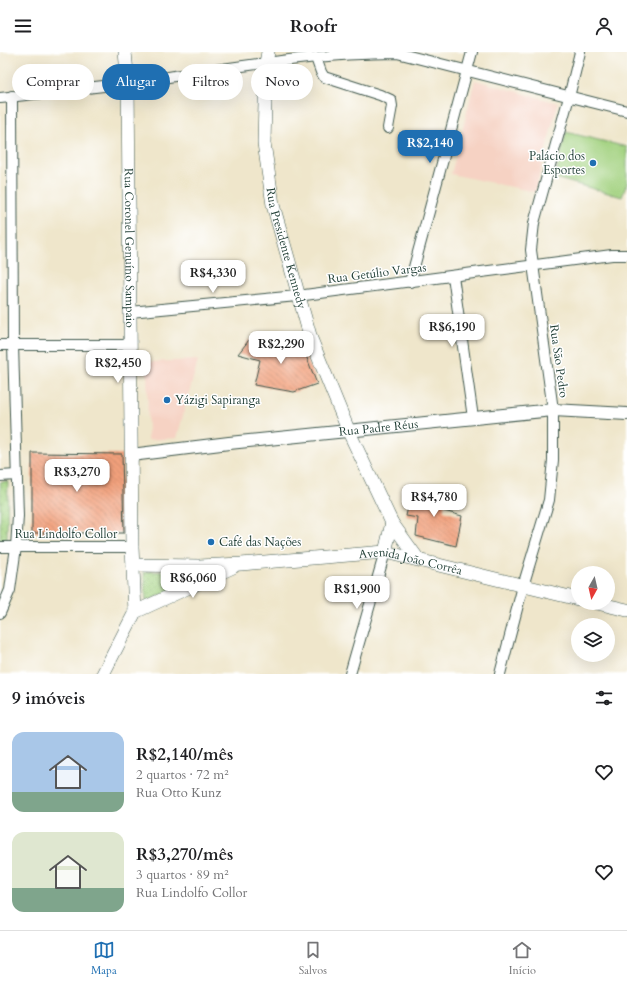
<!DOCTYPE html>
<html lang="pt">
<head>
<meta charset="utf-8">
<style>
  :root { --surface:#fff; --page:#f2f2f2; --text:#202124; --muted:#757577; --line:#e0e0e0; --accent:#1f6fb2 }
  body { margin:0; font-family:Cardo,serif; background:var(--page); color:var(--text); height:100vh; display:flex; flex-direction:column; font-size:15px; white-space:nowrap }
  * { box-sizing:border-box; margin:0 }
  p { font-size:13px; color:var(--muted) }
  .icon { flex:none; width:22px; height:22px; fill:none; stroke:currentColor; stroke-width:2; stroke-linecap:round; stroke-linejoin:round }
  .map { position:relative; height:622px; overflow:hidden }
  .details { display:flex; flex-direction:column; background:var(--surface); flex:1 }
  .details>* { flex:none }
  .top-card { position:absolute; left:12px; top:12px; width:400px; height:36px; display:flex; gap:8px }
  .needle { width:26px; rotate:188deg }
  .controls { position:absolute; left:571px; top:514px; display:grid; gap:8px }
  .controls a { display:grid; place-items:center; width:44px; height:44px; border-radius:50%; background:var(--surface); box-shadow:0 4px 16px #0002; font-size:20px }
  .price { position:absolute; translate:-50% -34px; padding:0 9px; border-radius:8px; background:#fff; color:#222; font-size:13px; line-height:26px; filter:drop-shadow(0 1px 2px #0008) }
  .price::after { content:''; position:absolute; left:50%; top:24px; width:12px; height:9px; margin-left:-6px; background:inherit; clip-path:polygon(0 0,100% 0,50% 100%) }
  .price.active { background:var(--accent); color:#fff }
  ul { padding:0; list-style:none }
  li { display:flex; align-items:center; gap:12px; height:100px; padding:0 12px }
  li span { display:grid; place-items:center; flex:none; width:112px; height:80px; border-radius:12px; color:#555 }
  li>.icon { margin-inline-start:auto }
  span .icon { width:48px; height:48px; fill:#fffc; stroke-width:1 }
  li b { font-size:17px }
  h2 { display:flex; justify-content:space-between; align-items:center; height:48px; padding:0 12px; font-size:17px }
  .tag { padding:0 14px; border-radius:18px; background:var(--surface); box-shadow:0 4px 16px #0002; font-size:14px; line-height:36px }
  .tag.active { background:var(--accent); color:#fff }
  header { display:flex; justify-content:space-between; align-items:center; height:52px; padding:0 12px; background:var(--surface); font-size:18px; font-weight:600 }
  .tabs { display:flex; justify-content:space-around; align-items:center; height:56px; border-top:1px solid var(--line); background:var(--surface); font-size:11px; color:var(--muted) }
  .tabs a { display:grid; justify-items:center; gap:2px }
  .tabs .active { color:var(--accent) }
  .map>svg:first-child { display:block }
  .built { fill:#f6d2c3 }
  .green { fill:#a2d17f; stroke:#60875a }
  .park { fill:url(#park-dots); stroke:#60875a }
  .building { fill:url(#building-back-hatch) }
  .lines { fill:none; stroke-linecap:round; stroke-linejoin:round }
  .minor-casing { stroke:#3e564b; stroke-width:12 }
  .tertiary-casing { stroke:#3e564b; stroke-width:14 }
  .secondary-casing { stroke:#3e564b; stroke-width:14 }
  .minor { stroke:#fff; stroke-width:10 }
  .tertiary { stroke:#fff; stroke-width:12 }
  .secondary { stroke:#fff; stroke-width:13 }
  .poi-dot { fill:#1f6fb2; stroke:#fff; stroke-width:1.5 }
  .labels { text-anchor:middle; stroke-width:3; stroke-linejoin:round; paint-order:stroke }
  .poi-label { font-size:12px; fill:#1f3d34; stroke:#fff; text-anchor:start }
  .street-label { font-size:12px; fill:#1f3d34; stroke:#fff }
</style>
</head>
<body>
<header><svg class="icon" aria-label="menu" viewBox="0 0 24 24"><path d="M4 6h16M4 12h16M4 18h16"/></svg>Roofr<svg class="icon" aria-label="person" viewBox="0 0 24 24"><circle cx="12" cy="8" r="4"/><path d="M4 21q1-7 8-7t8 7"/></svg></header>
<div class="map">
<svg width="627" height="622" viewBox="0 0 627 622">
  <defs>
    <pattern id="park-dots" width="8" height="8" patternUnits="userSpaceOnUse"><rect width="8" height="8" fill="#a2d17f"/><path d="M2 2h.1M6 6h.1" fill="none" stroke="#8bb46e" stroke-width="1.8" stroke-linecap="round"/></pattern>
    <pattern id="building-back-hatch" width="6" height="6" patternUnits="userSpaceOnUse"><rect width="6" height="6" fill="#f2a07c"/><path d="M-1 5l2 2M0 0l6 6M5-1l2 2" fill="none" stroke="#c38466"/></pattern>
  </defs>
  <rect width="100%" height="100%" fill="#fff"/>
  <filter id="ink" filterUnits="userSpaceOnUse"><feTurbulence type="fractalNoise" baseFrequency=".025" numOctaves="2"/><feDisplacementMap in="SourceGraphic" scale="8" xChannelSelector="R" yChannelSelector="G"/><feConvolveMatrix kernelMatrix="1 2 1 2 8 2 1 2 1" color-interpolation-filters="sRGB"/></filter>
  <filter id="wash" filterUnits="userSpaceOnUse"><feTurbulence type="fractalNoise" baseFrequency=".012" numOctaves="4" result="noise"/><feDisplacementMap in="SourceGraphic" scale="16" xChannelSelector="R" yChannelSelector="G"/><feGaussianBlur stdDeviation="0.9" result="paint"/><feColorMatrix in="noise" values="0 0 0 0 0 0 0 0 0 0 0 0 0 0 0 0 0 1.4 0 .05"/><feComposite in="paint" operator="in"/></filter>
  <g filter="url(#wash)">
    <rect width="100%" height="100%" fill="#efe6cb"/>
    <!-- built -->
    <g class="built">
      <path d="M475,28L558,51L535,140L451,122Z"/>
      <path d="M198,308L177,386L148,388L147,310Z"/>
    </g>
    <!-- green -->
    <path class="green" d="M566,80L627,95V131L622,145L555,126Z"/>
    <!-- park -->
    <g class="park">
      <path d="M8,429L7,491H0V430Z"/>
      <path d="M195,519V527L146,550L144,520Z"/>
    </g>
    <g id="blocks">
      <!-- building -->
      <g class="building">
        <path d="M298,283L317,332L294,340L254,333L260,308L238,302L249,288L266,295Z"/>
        <path d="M32,401L122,402L124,481H32Z"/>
        <path d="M412,437L445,444L444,459L462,464L456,494L416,484L418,466L406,464Z"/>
      </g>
    </g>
  </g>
  <g filter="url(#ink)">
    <use href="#blocks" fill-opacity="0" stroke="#3e564b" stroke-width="1"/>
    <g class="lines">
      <!-- minor casing -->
      <g class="minor-casing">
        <g id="minor">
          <path d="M316,6L321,20L324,25L380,43L391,48L392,54L388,76"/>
          <path d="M0,46C47,40 94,36 141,29C226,17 311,1 397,1L627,59"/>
          <path d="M453,224L473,366"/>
          <path d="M410,230L472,0"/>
          <path d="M130,260L297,244L612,203H627"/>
          <path d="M0,293H130"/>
          <path d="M0,424L17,423"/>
          <path d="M0,495H132"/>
          <path d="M0,561L10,538L16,495L18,464L13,293L12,44"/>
          <path d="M350,622L385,500"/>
          <path d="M500,622L523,534L549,448L553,408V358L531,198L534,171L569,45L580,0"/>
        </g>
      </g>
      <!-- tertiary casing -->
      <g class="tertiary-casing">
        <g id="tertiary">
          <path id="s1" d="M131,403L229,391L553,358L627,362"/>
        </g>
      </g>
      <!-- secondary casing -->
      <g class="secondary-casing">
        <g id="secondary">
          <path id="s2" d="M125,0L128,31L132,495L135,560"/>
          <path id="s3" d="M268,0L266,11L264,91L273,153L311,287L349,380L392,471L418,507"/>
          <path d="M385,500L392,471"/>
          <path id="s4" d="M133,513L199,514L241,512L385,500L578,547"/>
          <path d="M597,551L627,558"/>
          <path d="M103,622L135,560L233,515"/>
        </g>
      </g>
      <!-- minor -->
      <use href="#minor" class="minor"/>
      <!-- tertiary -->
      <use href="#tertiary" class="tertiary"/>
      <!-- secondary -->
      <use href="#secondary" class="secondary"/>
    </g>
  </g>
  <!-- markers -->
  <g class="poi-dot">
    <circle cx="593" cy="111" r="4"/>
    <circle cx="167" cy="348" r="4"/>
    <circle cx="211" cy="490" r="4"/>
  </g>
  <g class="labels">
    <!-- poi labels -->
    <g class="poi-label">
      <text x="585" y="108" text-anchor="end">Palácio dos<tspan x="585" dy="14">Esportes</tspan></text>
      <text x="175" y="352">Yázigi Sapiranga</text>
      <text x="219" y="494">Café das Nações</text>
    </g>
    <!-- street labels -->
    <g class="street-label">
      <text dy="4" stroke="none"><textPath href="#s2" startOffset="196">Rua Coronel Genuíno Sampaio</textPath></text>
      <text dy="4" stroke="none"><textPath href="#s3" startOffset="199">Rua Presidente Kennedy</textPath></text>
      <text transform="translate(377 221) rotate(-7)" y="4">Rua Getúlio Vargas</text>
      <text transform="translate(559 309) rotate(82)" y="4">Rua São Pedro</text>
      <text dy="4" stroke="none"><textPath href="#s1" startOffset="249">Rua Padre Réus</textPath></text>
      <text x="66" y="486">Rua Lindolfo Collor</text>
      <text dy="4" stroke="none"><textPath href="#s4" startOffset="279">Avenida João Corrêa</textPath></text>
    </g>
  </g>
</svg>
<div class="controls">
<a><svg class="needle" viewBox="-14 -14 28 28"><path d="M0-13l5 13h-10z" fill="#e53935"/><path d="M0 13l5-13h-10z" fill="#757577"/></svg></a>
<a><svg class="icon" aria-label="layers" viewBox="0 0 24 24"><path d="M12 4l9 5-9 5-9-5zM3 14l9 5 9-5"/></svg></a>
</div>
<b class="price active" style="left:430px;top:112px">R$2,140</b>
<b class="price" style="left:213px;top:242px">R$4,330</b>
<b class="price" style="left:452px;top:296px">R$6,190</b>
<b class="price" style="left:281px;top:313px">R$2,290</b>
<b class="price" style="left:118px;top:332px">R$2,450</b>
<b class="price" style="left:77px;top:441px">R$3,270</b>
<b class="price" style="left:434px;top:466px">R$4,780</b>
<b class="price" style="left:193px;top:547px">R$6,060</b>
<b class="price" style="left:357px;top:558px">R$1,900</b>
<div class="top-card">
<a class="tag">Comprar</a>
<a class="tag active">Alugar</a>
<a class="tag">Filtros</a>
<a class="tag">Novo</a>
</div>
</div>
<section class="details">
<h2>9 imóveis<svg class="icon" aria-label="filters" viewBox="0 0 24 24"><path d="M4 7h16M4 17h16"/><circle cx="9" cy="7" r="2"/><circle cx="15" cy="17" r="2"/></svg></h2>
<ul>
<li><span style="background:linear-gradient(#a9c7e8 75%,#7fa58c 0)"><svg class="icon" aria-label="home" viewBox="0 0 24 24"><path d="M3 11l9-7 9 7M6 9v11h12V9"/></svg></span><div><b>R$2,140/mês</b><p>2 quartos · 72 m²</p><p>Rua Otto Kunz</p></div><svg class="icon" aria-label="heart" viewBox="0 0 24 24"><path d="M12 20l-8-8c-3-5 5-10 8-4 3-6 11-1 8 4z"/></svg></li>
<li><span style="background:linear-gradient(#dfe7d0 70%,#7fa58c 0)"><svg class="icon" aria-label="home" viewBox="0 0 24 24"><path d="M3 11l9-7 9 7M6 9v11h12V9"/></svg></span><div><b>R$3,270/mês</b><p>3 quartos · 89 m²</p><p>Rua Lindolfo Collor</p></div><svg class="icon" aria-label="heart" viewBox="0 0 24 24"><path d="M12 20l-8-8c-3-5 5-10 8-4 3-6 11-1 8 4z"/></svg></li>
</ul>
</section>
<nav class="tabs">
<a class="active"><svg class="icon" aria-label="map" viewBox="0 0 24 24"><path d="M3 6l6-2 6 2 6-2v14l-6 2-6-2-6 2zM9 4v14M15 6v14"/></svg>Mapa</a>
<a><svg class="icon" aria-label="saved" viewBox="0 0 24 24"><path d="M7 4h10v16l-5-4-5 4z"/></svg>Salvos</a>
<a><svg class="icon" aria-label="home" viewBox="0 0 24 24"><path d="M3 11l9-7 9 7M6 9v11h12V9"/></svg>Início</a>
</nav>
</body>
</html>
